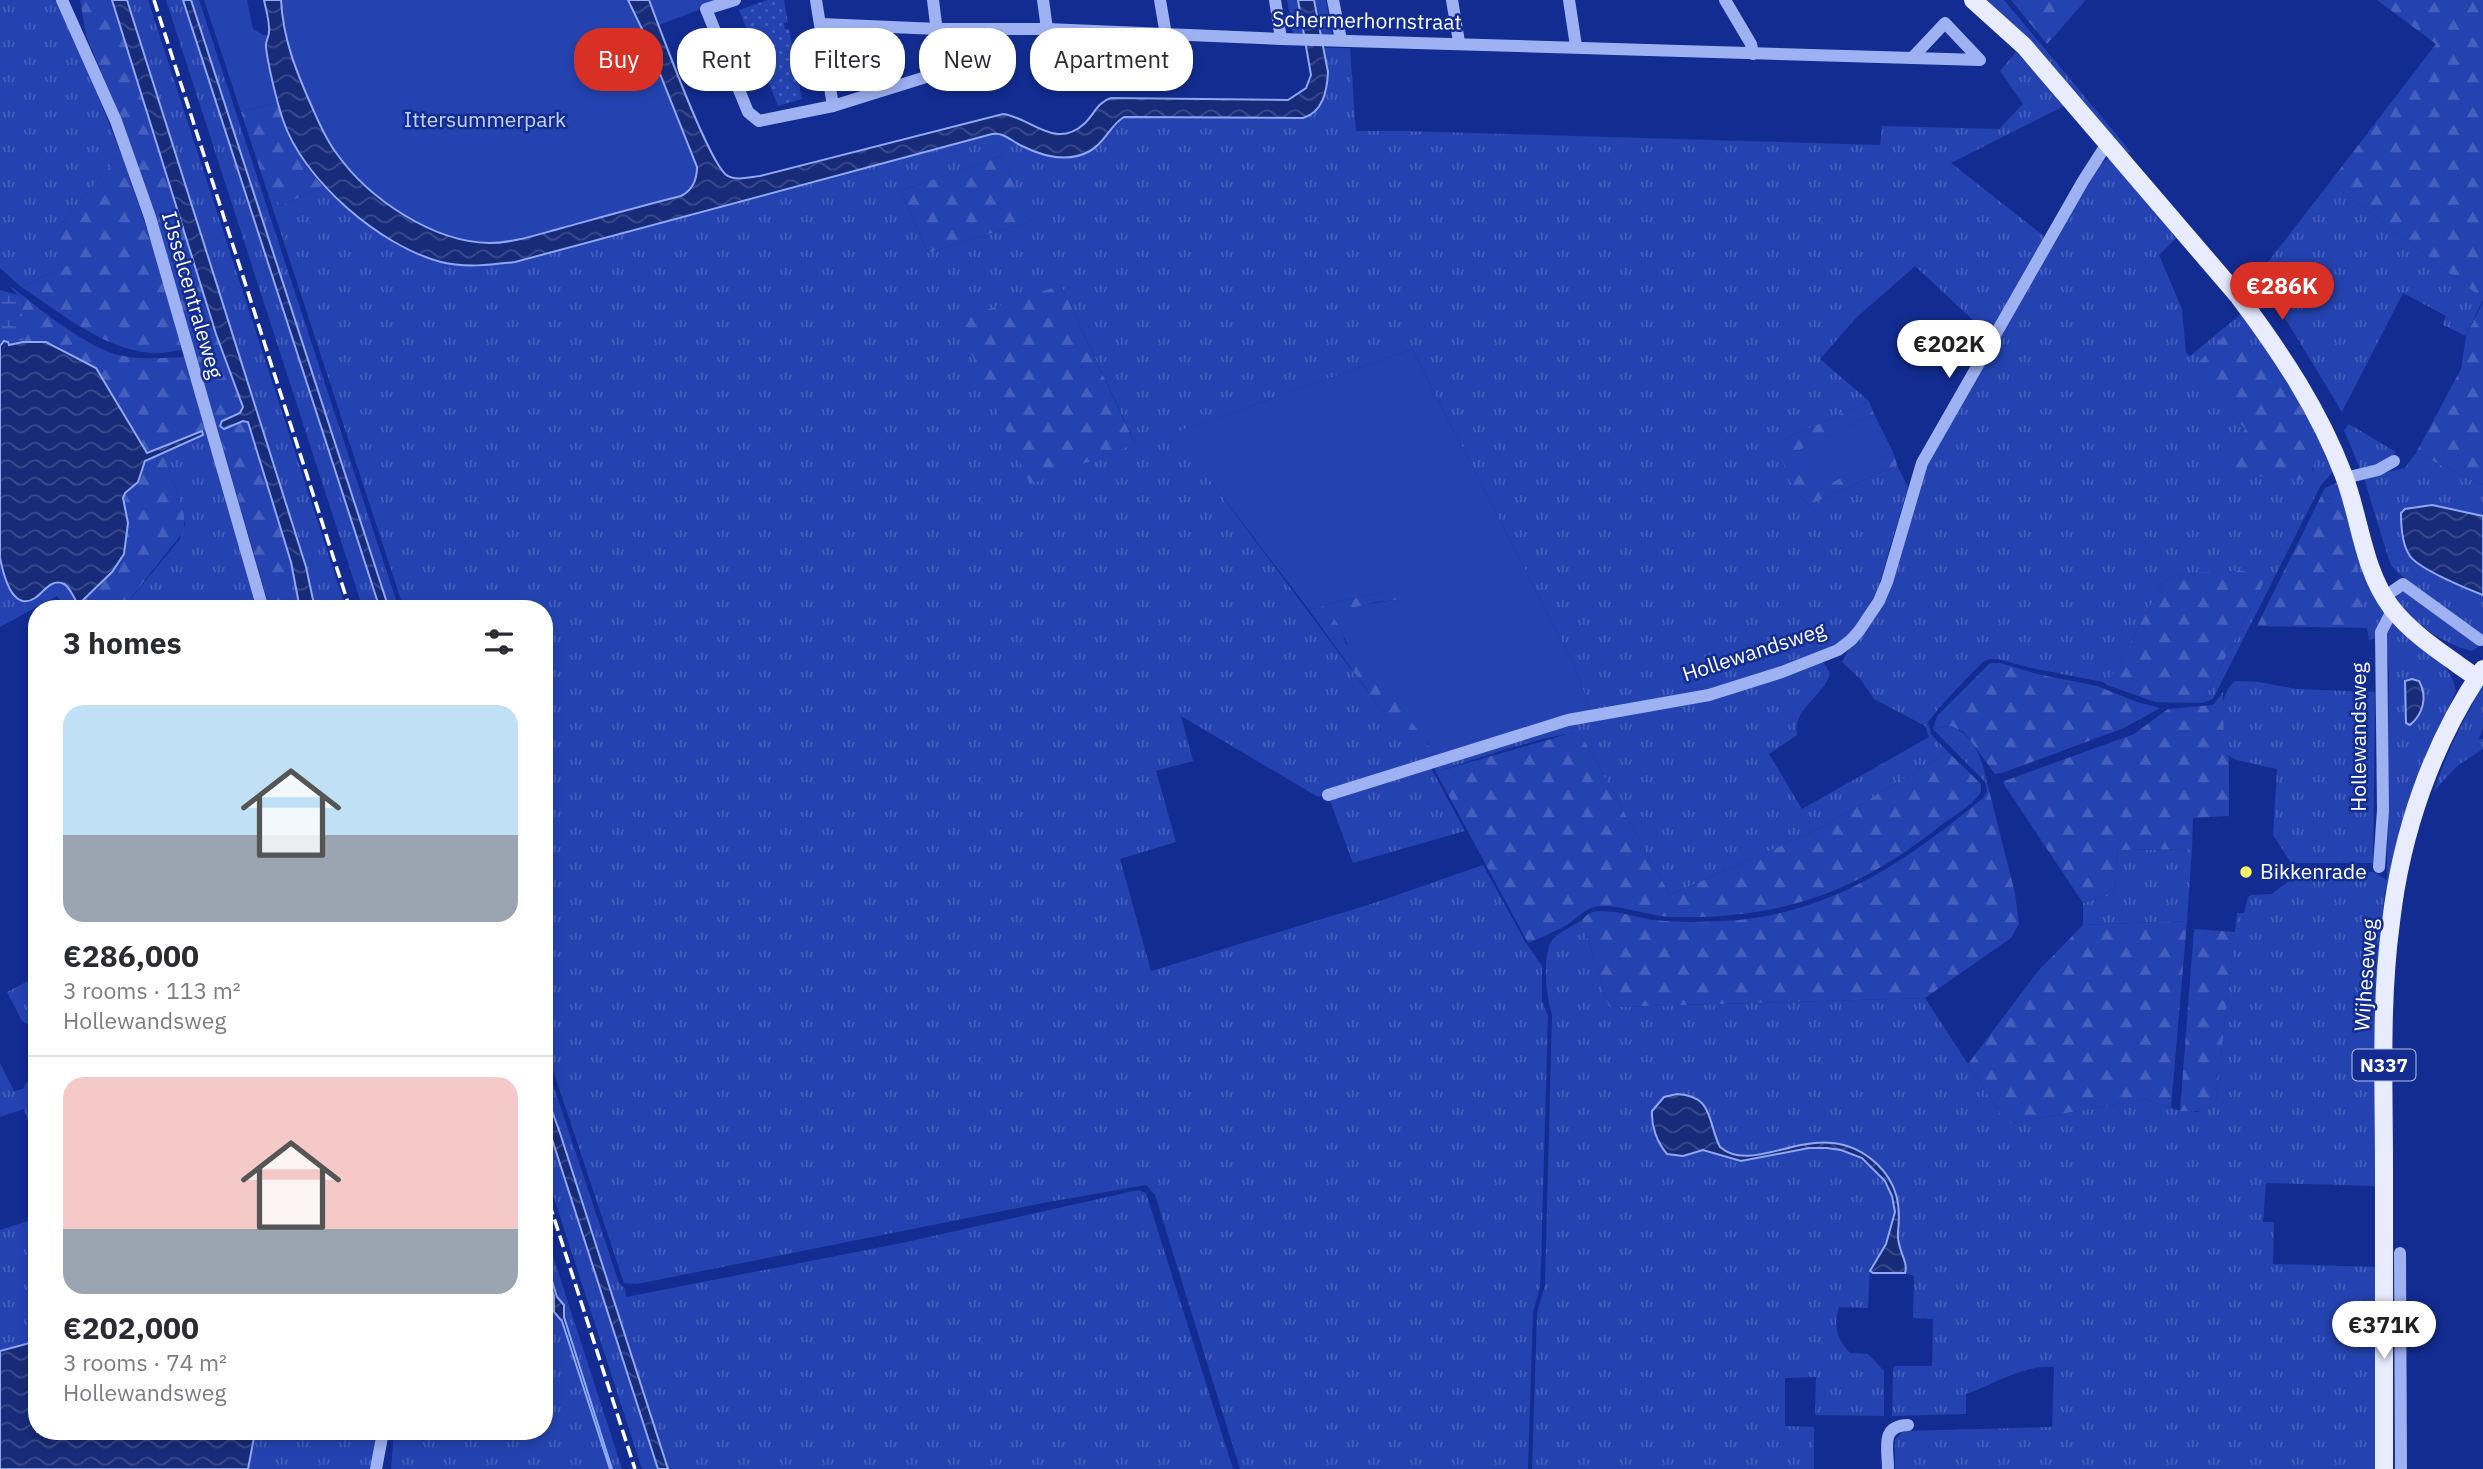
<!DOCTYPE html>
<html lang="en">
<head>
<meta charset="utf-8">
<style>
  :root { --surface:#fff; --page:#f7f7f7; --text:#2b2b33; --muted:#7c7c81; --line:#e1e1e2; --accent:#d93025 }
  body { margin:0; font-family:"IBM Plex Sans",sans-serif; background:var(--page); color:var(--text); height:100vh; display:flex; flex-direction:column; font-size:26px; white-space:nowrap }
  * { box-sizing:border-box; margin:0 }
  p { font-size:23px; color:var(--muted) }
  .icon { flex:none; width:38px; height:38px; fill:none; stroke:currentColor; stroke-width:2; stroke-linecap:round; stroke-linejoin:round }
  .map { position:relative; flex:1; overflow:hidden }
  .sheet { position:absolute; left:28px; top:600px; width:525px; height:840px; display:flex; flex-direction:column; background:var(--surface); border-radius:28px; box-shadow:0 4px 10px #0003 }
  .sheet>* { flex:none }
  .banner { position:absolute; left:574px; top:28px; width:665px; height:63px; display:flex; gap:14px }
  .price { position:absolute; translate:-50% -60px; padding:0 16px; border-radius:24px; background:#fff; color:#222; font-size:23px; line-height:46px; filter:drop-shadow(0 2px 4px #0008) }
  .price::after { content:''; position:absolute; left:50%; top:42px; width:21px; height:16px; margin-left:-10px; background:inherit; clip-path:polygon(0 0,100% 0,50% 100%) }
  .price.active { background:var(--accent); color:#fff }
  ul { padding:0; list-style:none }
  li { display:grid; align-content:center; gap:14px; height:371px; padding:0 35px }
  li+li { border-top:2px solid var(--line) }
  li span { display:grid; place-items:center; height:217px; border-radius:21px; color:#555 }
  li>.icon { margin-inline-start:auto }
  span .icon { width:126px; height:126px; fill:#fffc; stroke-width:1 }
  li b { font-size:30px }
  h2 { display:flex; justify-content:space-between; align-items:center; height:84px; padding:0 35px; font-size:30px }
  .tag { padding:0 24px; border-radius:28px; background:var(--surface); box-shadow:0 4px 10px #0003; font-size:24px; line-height:63px }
  .tag.active { background:var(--accent); color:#fff }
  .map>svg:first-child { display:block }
  .grass { fill:url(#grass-tufts); fill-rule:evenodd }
  .forest { fill:url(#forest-firs) }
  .wetland { fill:url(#wetland-marsh) }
  .park { fill:#2443b0 }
  .garden { fill:url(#garden-dots) }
  .water { fill:url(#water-waves); stroke:#90a7f5; stroke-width:2 }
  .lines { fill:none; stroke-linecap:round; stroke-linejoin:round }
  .minor { stroke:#9eb1f2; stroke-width:12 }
  .major { stroke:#e9ecff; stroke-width:18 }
  .rail { stroke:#fff; stroke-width:3.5; stroke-dasharray:12 5; stroke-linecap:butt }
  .poi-dot { fill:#fff65f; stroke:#122c91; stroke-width:2.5 }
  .labels { text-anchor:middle; stroke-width:5; stroke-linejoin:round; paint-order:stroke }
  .shield { fill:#122c91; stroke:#b8c0de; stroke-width:2 }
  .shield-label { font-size:19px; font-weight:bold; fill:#fff }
  .street-label { font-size:21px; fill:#fff; stroke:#122c91 }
  .park-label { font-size:21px; fill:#c5d2fd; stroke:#122c91 }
  .poi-label { font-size:21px; fill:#fff; stroke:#122c91; text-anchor:start }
</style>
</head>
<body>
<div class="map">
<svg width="2483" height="1469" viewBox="0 0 2483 1469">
  <defs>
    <pattern id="grass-tufts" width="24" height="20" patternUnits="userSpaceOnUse" patternTransform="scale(1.75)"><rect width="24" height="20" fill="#2443b0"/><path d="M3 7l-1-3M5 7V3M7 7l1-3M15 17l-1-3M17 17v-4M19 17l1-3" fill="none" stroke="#455fbc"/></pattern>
    <pattern id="forest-firs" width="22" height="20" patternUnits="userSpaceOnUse" patternTransform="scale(1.75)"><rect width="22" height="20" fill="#2443b0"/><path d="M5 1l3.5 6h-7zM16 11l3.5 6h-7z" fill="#455fbc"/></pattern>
    <pattern id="wetland-marsh" width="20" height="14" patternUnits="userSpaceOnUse" patternTransform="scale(1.75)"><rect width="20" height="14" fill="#2443b0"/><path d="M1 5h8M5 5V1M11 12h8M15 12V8" fill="none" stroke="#455fbc"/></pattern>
    <pattern id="garden-dots" width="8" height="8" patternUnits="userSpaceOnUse" patternTransform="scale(1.75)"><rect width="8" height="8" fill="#2443b0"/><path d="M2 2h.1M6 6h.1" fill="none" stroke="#455fbc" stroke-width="1.8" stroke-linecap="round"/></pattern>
    <pattern id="water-waves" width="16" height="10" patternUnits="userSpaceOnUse" patternTransform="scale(1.75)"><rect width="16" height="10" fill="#182b78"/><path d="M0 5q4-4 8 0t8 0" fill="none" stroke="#3b4b8c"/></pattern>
  </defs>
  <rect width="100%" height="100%" fill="#122c91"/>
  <!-- grass -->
  <g class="grass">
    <path d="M0,0H56L80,51L122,156L117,158L57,229L68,256V265L21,287L0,268Z"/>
    <path d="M127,0H148L346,609H315L306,567Z"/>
    <path d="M166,0H183L380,609H363Z"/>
    <path d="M191,0H199L399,609H389Z"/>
    <path d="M1287,0H1298L1304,33H1293Z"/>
    <path d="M1314,0H1326L1332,34H1321Z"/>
    <path d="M1985,0H2004L2131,152L2125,153Z"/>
    <path d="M1323,48H1350L1356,131H1403L1880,145L1882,126L1999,129L2023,104L2000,71L2016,52L2040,76L2064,106L1951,163L2045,237L1989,335L1915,266L1856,318L1820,359L1869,401L1779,442C1779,458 1796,496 1809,505L1897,465L1908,487L1877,592L1854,628L1844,639L1827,650L1722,687L1591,711L1574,665L1412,349L1175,433L1403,739L1433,758L1318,797L1181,716L1193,761L1156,771L1176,842L1120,859L1151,971L1374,903L1483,865L1526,943L1542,966V1001L1548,1016L1541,1264L1540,1288L1533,1312L1528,1469H1240L1155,1195L1146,1185L1043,1203L637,1284L624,1283L544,1043V609H404L267,191L281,206L323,186C376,236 426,272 502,264L992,134C1021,130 1044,174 1090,151C1105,143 1110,125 1124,117L1303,118L1328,72ZM1001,156L1031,221L928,253L901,191ZM1061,285L1135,443L1030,483L957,320Z"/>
    <path d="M2108,159L2114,161L2176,238L2159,255L2182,309L2186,353L2190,356L2242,313L2279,363L2266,359L2195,373L2245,429L2313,471L2316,459L2324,448L2334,471L2321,485L2213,699L2202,703L2263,584L2245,571L2179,574L2164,581L2107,685L2103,682L2031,668L1998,659H1990L1984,661L1966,679L1939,708L1928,722L1931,734L1948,752L1821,828L1670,895L1584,740C1582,738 1579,735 1575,734C1560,730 1458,765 1436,772L1433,765L1564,724L1665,707L1819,661L1824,663L1830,673C1824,697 1792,708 1797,735L1769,754L1802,809L1929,737L1925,726L1874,699L1861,680L1842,662L1849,648L1863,633L1930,453L2098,165Z"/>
    <path d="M2330,182L2483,299L2466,336L2443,325L2446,316L2403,293L2342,412L2288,323L2254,280Z"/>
    <path d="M2349,424L2396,452L2391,459L2361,471L2344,430Z"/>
    <path d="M206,429L258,609H122L180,539L185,524L179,500L163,452L203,434L202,431Z"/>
    <path d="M2416,453L2483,485V516L2432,505L2421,506L2460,587L2483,595V636L2399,574L2391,565L2387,554L2364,478L2405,468Z"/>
    <path d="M2338,482L2385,607C2384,621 2376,622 2376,638L2369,640L2352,542L2332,499L2321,496L2325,488Z"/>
    <path d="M0,558L10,590L19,599C29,595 59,577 67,586C70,589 70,593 73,597C77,604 80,601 83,609H65L57,596L0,627Z"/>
    <path d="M2400,592H2404L2480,646L2472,651C2448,646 2405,620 2396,597Z"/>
    <path d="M2395,622C2417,641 2451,661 2456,691L2414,786L2399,831L2385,892L2378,960V1186L2266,1183L2263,1222H2274L2273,1264L2378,1267V1469H1895V1440L1903,1431L2052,1427L2054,1367C2022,1365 1996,1384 1966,1394V1414L1892,1416L1893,1369L1895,1366H1932L1933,1319L1913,1318L1914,1276L1905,1273L1906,1264L1897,1243L1899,1228H1893L1886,1244L1870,1268L1868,1308L1839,1307C1833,1326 1837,1339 1850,1353L1868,1354L1884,1371V1416L1815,1415L1816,1377L1785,1378V1426L1814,1427V1469H1532L1537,1312L1545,1285L1552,1014C1546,998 1541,951 1554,938C1561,931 1573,926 1582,920L1609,1007L1925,998L2007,1124L2143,1099L2180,1111L2198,1112L2216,1100L2237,913H2244L2248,897L2251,895L2272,894L2300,872H2374L2387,880L2389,675L2386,634L2390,623Z"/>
    <path d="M2235,681L2259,682L2296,689L2375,692L2373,863H2291L2273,835L2277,769L2237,760L2224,754C2223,732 2215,697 2235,681Z"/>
    <path d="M2483,686V728L2479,739H2483V749L2457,766L2434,791C2446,754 2463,720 2483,686Z"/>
    <path d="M1951,726C1975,737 1981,757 1987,782H1985L1933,729Z"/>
    <path d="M1430,766L1465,831L1353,863L1329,798Z"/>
    <path d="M2192,849L2187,921L2083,925V903L2114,894L2118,850Z"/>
    <path d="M28,981L37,997V1024H27L22,1021L7,992Z"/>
    <path d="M544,1057L619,1283L625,1289L626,1297L902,1243L1138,1190L1146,1193L1233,1469H668L544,1089Z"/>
    <path d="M0,1063L14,1091L23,1089L26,1083L37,1077V1103L33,1108L37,1116V1149L24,1109L0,1117Z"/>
    <path d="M544,1114L658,1469H642L544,1167Z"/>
    <path d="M37,1218V1341L0,1351V1230Z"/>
    <path d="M544,1228L622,1469H612L611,1466L564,1317C560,1297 549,1278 545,1257C543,1248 544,1237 544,1228Z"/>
    <path d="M555,1313L562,1321L610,1469H391L394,1432H544V1314Z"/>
    <path d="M255,1432H380L373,1469H248Z"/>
  </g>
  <!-- forest -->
  <g class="forest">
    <path d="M80,0H112L216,334L243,407L242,412L222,421L224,429L243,421L248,422L291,562L300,609H270L218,430L108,89L86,35Z"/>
    <path d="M2011,0H2086L2047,44Z"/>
    <path d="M2377,0H2483V299L2330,182L2436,44Z"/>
    <path d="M278,102C285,131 302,165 323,186L281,206L267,191L241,112Z"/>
    <path d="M122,156L157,259L182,350C172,351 160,354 150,353C103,349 60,312 21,287L68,265C70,253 60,242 57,229L117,158Z"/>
    <path d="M1001,156L1031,221L928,253L901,191Z"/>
    <path d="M1061,285L1135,444L1030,484L956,320Z"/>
    <path d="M10,286C38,307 77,340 109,352C133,361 160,358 184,357L206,429L147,453L96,368L54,344L46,342H23L22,310L24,302Z"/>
    <path d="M2483,302V485L2416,453L2461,369L2466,336Z"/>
    <path d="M2224,336L2279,363L2324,448C2316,459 2314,470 2305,480L2256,476L2224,467L2245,429L2194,373L2199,362Z"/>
    <path d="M1869,401L1874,414L1794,453L1813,491L1893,452L1897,465L1809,505C1796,496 1778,458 1779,442Z"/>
    <path d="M163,452L184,515V531L122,609H83L81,602C107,580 126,562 127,525C128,514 122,504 125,493L138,482L148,458Z"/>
    <path d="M2321,496C2328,498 2335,499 2340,505C2352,519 2364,606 2368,628L2257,626Z"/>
    <path d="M2219,571H2244L2263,578V584L2202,703L2155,702L2107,685L2164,581L2179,574Z"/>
    <path d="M1400,590L1398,600L1375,602L1338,613L1345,643L1387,676L1392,692L1427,739L1429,748L1419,751L1403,740L1309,610L1343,600Z"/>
    <path d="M1990,663H2000L2037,674L2097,686L2137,702L2160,708L2124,728L2002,773L1995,774L1964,732L1951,726L1933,729L1937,716Z"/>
    <path d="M2223,692L2224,754L2229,757V816L2193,818L2192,849L2118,850L2114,894L2083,903L2003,783L2004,781L2134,734L2168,709L2213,705Z"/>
    <path d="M1568,734H1577L1584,740L1670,895L1821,828L1948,752L1981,784V792C1972,806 1953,816 1940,826C1856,893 1781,919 1673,917C1649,917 1615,902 1594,907C1583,910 1576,919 1567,925C1554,932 1542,937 1528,943L1436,772Z"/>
    <path d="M1985,782H1987L2015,893L2019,924L2011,938L1925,998L1609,1007L1582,920C1587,914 1592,911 1600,911C1618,911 1636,917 1653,920C1681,923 1711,922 1739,920C1838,909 1908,860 1983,798L1987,791Z"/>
    <path d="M2187,921L2171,1108L2143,1099L2007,1124L1968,1064L2038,971L2083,925Z"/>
    <path d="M2194,929L2235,932L2216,1100C2204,1112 2197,1112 2180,1111Z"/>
  </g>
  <!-- wetland -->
  <path class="wetland" d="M0,290L18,295L24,302L22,310L25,331L23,342L0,346Z"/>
  <!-- park -->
  <g class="park">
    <path d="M204,0H247L253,29L263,35H269L266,47L278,102L241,112Z"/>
    <path d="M281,0H725L643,31L697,167C697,180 693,190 681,196C641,206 602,217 562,228C539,234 514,243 489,243C433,242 369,199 337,154C326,140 319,123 312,107C296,71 283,39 281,0Z"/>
    <path d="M1412,349L1574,665L1591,711L1433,758L1419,751L1429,748V744L1398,706L1392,692H1381V682L1387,680V676C1351,675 1349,639 1332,615C1354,606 1374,602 1398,600L1396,591L1343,600L1309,610L1174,433Z"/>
    <path d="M1874,414L1893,452L1813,492L1793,453Z"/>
  </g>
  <!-- garden -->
  <path class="garden" d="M767,0H784L788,22L784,23L785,29H789L802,99L778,106L739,10Z"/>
  <!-- water -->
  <g class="water">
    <path d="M112,0H127L306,567L315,609H300L291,562L248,422L243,421L224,429L220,426L222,421L240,413L243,407L216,334Z"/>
    <path d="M183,0H191L389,609H380Z"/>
    <path d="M264,0H281C283,39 296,71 312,107C319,123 326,140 337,154C369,199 433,242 489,243C514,243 539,234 562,228C602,217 641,206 681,196C693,190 697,180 697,167L643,31L628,0H649C659,26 710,168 728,176C737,181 750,177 760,176L1003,114C1032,118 1055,150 1084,124C1094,115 1097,102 1111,98L1288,100L1306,88L1311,75L1298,0H1314L1328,72C1327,91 1323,112 1303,118L1124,117C1110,125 1105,143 1090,151C1068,163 1042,156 1022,146C1011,141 1004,132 992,134L515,262C490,265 465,268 441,262C380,246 303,180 283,120C277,102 268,66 266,47C265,42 269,37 269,32C270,22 266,10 264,0Z"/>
    <path d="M4,341L8,342L9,345L23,342H46L96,368L147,453L202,431L203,435L145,461L138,482L125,493L123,498L128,523L124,554L112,572L81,602H77C73,597 70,587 64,584C51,578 44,592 35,598C12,613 3,573 0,558V346Z"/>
    <path d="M2432,505L2483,516V595C2467,589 2419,569 2410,556C2402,545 2401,526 2401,513L2405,509Z"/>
    <path d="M2412,679L2419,681C2428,697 2423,714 2410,725L2406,723L2405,681Z"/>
    <path d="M544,1089L560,1133L668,1469H658L544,1114Z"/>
    <path d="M1677,1094C1714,1096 1707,1121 1720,1147C1757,1179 1820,1110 1877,1164C1897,1183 1901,1205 1898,1232C1896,1249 1909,1261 1905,1273H1873L1870,1271L1886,1244L1895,1212L1892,1196L1885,1181L1862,1158L1841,1150L1827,1148H1809L1741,1161L1703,1150L1683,1156L1667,1154C1657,1142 1651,1126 1652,1111L1664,1097Z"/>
    <path d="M544,1255L557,1297L564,1305V1317L612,1469H610L562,1321L554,1312V1296L544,1264Z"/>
    <path d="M37,1341V1432H255L248,1469H0V1351Z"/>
  </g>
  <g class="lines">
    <!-- minor -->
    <g class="minor">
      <path d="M62,0L116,121L150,217L263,609"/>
      <path d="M735,0L706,9L748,112L759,121L833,106L942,72L933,0"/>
      <path d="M816,0L833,106"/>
      <path d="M1043,0L1047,29"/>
      <path d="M1160,0L1166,35"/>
      <path d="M1275,0L1281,39"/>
      <path d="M1333,0L1341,40"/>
      <path d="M1452,0L1459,42"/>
      <path d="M1569,0L1576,46"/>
      <path d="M1725,0L1751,44L1753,54"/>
      <path d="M821,24L938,29H1047L1281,39L1980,60L1945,23L1912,58"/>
      <path d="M2345,478L2378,470L2394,461"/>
      <path d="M2384,597L2403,584L2480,640"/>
      <path d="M1328,795L1568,720L1709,695L1782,672L1838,650L1851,640L1859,631L1879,601L1887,582L1922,463L2083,181L2108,142"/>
      <path d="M2379,867L2383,810L2381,632L2393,609"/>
      <path d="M2400,1253L2401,1469"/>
      <path d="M376,1469L383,1432"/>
      <path d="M1888,1469C1888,1447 1880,1426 1908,1425"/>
    </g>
    <!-- major -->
    <g class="major">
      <path d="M1973,0L2024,46L2239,297C2281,353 2319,410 2344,476C2360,518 2363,570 2391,607C2413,636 2448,657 2477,678"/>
      <path d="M2384,1469C2384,1368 2384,1267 2384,1166C2384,1085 2380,1002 2391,922C2401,834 2432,743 2483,669"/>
    </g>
    <!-- rail -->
    <g class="rail">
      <path d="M154,0L350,609"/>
      <path d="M544,1187L635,1469"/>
    </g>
  </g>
  <!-- markers -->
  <circle class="poi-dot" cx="2246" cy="872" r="7"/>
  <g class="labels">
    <!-- shield labels -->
    <rect class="shield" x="2352.5" y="1049.5" width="63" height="31" rx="5"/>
    <g class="shield-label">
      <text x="2384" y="1072">N337</text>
    </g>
    <!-- street labels -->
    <g class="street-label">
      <text transform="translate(1367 21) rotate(1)" y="7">Schermerhornstraat</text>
      <text transform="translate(192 295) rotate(74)" y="7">IJsselcentraleweg</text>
      <text transform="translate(1754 652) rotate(-18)" y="7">Hollewandsweg</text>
      <text transform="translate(2359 737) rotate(-90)" y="7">Hollewandsweg</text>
      <text transform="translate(2366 975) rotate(-86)" y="7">Wijheseweg</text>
    </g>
    <!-- park labels -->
    <g class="park-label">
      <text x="485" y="127">Ittersummerpark</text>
    </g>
    <!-- poi labels -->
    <g class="poi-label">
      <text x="2260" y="879">Bikkenrade</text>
    </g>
  </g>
</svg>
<b class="price active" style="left:2282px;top:322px">€286K</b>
<b class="price" style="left:1949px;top:380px">€202K</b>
<b class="price" style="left:2384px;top:1361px">€371K</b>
<div class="banner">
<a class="tag active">Buy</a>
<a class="tag">Rent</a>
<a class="tag">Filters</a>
<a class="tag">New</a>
<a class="tag">Apartment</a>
</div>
<section class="sheet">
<h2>3 homes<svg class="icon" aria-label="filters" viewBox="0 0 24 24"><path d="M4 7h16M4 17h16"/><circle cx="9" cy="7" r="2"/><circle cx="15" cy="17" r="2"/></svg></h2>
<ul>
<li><span style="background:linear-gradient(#bfe0f5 60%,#9aa5b1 0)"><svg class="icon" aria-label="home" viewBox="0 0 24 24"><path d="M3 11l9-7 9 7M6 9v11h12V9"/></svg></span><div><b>€286,000</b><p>3 rooms · 113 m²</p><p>Hollewandsweg</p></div></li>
<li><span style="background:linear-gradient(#f6c9c9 70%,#9aa5b1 0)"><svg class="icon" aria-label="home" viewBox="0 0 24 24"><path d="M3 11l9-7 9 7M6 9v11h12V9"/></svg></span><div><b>€202,000</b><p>3 rooms · 74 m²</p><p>Hollewandsweg</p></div></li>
</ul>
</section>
</div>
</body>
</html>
